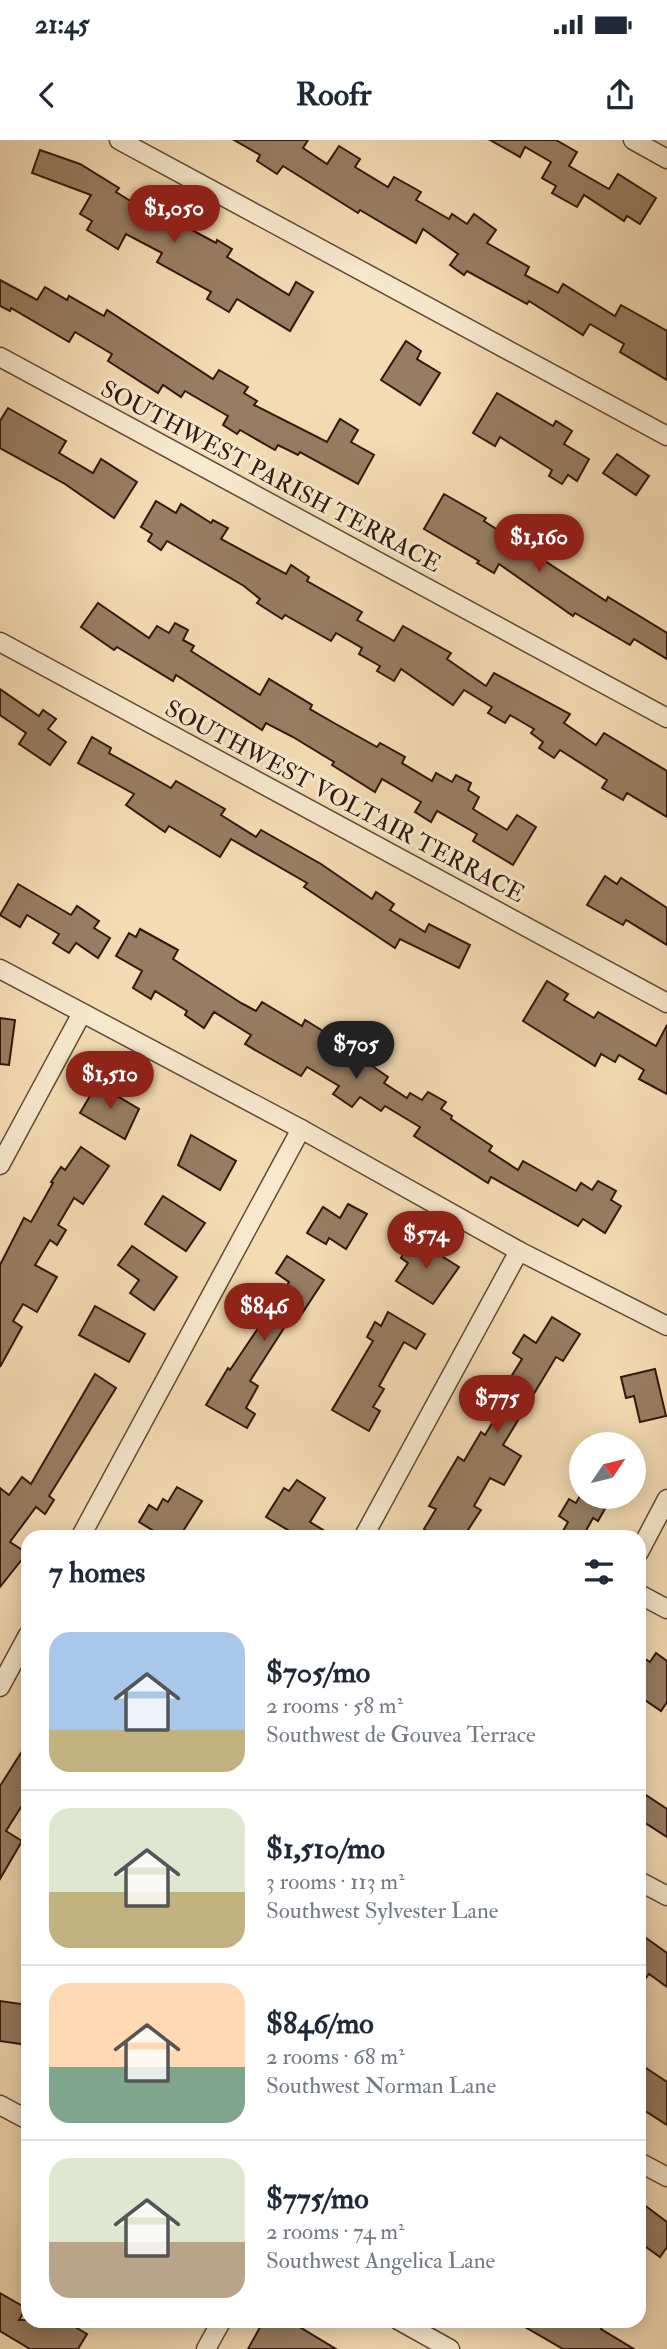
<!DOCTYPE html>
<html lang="en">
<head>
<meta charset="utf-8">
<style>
  :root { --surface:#fff; --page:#f2f2f3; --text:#1f2937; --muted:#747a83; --line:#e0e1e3; --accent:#8f2418 }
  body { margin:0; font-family:"IM FELL Double Pica",serif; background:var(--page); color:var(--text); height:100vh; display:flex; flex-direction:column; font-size:26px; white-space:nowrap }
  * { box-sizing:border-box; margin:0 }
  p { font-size:23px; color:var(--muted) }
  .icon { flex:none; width:38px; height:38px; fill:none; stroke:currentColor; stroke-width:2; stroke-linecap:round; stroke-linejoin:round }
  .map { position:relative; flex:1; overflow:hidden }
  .panel { position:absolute; left:21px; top:1390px; width:625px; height:798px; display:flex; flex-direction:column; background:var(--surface); border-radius:21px; box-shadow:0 4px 18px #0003 }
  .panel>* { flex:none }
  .needle { width:46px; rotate:55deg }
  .controls { position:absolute; left:569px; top:1292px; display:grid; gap:14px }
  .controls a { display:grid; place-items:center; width:77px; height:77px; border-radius:50%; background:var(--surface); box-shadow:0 4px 18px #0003; font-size:35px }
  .price { position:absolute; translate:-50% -60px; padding:0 16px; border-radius:24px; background:var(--accent); color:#fff; font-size:23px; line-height:46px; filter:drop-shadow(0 2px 4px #0008) }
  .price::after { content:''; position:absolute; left:50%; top:42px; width:21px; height:16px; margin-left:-10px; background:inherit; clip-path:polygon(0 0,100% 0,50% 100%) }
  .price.selected { background:#222; color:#fff }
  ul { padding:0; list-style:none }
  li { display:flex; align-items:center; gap:21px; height:175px; padding:0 28px }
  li+li { border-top:2px solid var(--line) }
  li span { display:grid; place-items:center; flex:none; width:196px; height:140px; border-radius:21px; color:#555 }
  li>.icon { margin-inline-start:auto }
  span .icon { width:84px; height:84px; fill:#fffc; stroke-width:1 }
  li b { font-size:30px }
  h2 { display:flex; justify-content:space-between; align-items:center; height:84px; padding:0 28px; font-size:30px }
  .status { display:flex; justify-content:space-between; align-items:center; height:49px; padding:0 35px; background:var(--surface); direction:ltr }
  .status svg { height:19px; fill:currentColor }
  header { display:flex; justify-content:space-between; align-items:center; height:91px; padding:0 28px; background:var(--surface); font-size:32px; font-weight:700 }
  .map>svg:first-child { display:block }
  .building { fill:#977d63; stroke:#33180c; stroke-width:2 }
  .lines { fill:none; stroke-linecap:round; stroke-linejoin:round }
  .minor-casing { stroke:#634936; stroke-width:21 }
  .minor { stroke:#f7e8ce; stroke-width:18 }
  .labels { text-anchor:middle; stroke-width:6; stroke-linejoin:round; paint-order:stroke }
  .street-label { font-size:24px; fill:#33180c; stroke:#f7e8ce }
</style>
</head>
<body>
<div class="status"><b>21:45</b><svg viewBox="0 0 49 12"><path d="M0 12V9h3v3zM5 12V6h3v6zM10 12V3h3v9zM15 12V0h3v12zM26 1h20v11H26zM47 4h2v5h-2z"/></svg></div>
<header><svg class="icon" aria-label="back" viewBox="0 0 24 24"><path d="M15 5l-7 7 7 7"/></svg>Roofr<svg class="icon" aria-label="share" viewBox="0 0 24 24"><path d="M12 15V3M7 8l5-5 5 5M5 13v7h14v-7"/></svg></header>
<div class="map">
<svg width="667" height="2209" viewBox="0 0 667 2209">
  <rect width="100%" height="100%" fill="#f3dbb3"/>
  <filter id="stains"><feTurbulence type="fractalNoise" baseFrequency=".00286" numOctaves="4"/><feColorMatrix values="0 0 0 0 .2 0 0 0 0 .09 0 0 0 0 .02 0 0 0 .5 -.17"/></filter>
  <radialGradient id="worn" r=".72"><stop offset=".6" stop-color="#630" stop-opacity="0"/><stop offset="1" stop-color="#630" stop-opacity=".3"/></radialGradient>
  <!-- building -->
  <g class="building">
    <path d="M234,0H308L303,8L327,24L339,6L360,19L355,27L388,47L394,37L421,52L416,60L449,79L452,74L467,84L474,74L496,90L487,103L529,127L525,135L558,153L563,144L615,176L621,165L667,191V240L620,212L624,204L590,184L583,195L529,161L527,164L467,131L464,135L450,125L458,114L423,89L416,103L360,70L358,73L283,26L277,34L257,21L260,15Z"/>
    <path d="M490,0H556L577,12L569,26L609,49L618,34L656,58L640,84L627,76L624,81L584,55L577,67L552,53L556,46L542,38L551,22L525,7L520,17Z"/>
    <path d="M40,10L80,24L119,48L116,52L142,68L140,72L176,92L181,84L216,103L217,100L232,109L227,117L289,155L296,142L313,152L290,191L237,159L229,172L207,159L211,152L157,122L162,113L126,94L118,109L87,90L92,81L80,74L91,55L32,33Z"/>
    <path d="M0,140L37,160L45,147L67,160L69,156L104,176L107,170L213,239L219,230L248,247L244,253L257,261L254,265L327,302L340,279L358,290L351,302L374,315L358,344L300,312L298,315L278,305L275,310L240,290L237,294L223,285L228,276L185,251L181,257L163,245L158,253L108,221L112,214L75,192L69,202L11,168L10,171L0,166Z"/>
    <path d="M406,201L421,211L417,219L440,233L420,265L381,240Z"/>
    <path d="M497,253L553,286L556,281L572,291L564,304L589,319L577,341L568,335L562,344L549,336L552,330L500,297L495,306L473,293Z"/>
    <path d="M8,268L66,301L59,313L93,333L101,319L137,342L114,378L65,344L0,308V281Z"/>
    <path d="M617,314L649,336L636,355L603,333Z"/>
    <path d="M444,354L486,378L484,381L606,461L608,457L667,493V519L634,499L630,505L575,473L573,476L499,424L494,433L477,423L479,421L424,389Z"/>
    <path d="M156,361L176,373L181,364L211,383L213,380L228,388L221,399L286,434L291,425L309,437L307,441L362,472L357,480L394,501L403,486L451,513L447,519L486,546L494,533L570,574L564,583L596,605L604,593L667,631V677L627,653L623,660L602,648L607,640L560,610L554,618L539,608L543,602L531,593L534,589L510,575L505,583L488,573L492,567L464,550L453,565L401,529L394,541L377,531L380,526L359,514L362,508L336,493L331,501L285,475L282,479L257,463L260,459L244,446L167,401L161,410L148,401L152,394L141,387Z"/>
    <path d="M98,463L149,498L157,486L169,493L175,483L188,490L183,500L194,506L191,511L260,555L269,539L312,565L310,569L334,583L377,607L380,603L405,617L402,623L432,641L436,633L452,642L456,635L471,643L468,650L479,657L473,669L507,690L517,675L536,687L513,725L473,701L477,694L437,671L431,682L415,672L421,662L382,639L375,652L332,625L334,622L293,597L266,583L262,590L176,535L173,541L117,507L114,510L81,487Z"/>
    <path d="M0,549L39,576L43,570L56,579L48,589L66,602L50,625L19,604L26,593L0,575Z"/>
    <path d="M92,597L111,608L109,613L171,648L176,641L225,669L221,675L256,697L261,690L321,724L372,759L376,752L394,764L390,770L425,792L429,784L470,805L459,828L400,799L395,808L304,747L307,743L231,699L220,717L169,686L165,692L126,665L134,654L78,623Z"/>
    <path d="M605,736L617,744L621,738L667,768V805L626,780L623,785L587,765Z"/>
    <path d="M18,744L71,775L77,766L99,781L94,788L110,798L98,818L76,803L69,813L53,803L59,794L27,775L20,787L0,775Z"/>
    <path d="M140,789L178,810L173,819L241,863L256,871L262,862L302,886L305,880L323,891L319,898L357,921L359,917L388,937L384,943L407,958L410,953L422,960L428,952L446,962L441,969L452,976L451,979L492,1006L489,1011L518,1030L523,1021L576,1051L581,1043L592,1050L598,1041L616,1051L611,1060L621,1066L605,1093L583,1079L578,1086L491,1037L488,1043L414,996L420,987L385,966L381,971L360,957L352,967L333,954L339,946L307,927L301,936L262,914L245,904L251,895L214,872L204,888L185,875L187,871L155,851L151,859L133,848L142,831L116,816L129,793L136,797Z"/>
    <path d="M547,841L568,854L564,860L594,878L598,872L656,906L667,885V954L639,939L644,930L619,915L615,922L601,914L595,926L523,881Z"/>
    <path d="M0,878L15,880L9,925L0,924Z"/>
    <path d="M97,944L139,969L125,999L80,973Z"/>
    <path d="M191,995L236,1021L220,1050L178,1025Z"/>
    <path d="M81,1007L109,1026L83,1064L74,1058L58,1085L66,1090L57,1105L50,1100L35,1125L57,1137L37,1172L23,1164L13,1181L22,1187L0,1227V1125L24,1078L31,1082L53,1043L51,1042L61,1027L65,1030Z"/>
    <path d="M163,1056L205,1083L186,1111L145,1084Z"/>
    <path d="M348,1064L367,1074L346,1109L329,1098L326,1104L307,1093L323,1067L340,1078Z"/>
    <path d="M413,1098L459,1127L433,1164L396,1141L408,1123L401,1118Z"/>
    <path d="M132,1106L177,1137L154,1170L130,1153L139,1140L118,1125Z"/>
    <path d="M287,1116L324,1140L299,1178L293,1174L250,1241L258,1246L246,1268L255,1274L247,1288L206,1265L228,1228L230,1230L289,1142L276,1133Z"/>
    <path d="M95,1166L145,1194L129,1222L79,1195Z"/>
    <path d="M388,1172L425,1194L416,1209L404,1202L379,1246L384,1249L373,1267L380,1271L369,1291L332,1270L373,1201L367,1197L375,1182L381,1186Z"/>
    <path d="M552,1177L580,1194L563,1221L556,1217L503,1305L521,1316L504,1345L490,1338L474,1366L481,1370L464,1396H435L424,1389L436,1369L429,1366L458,1317L464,1321L481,1292L485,1295L505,1262L498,1258L522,1219L513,1213L524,1195L536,1203Z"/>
    <path d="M655,1229L666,1276L640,1282L634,1256L626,1258L621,1237Z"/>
    <path d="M95,1234L116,1248L49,1356L54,1360L45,1374L36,1367L10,1402L27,1413L0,1447V1348L9,1355L22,1337L31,1344Z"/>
    <path d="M297,1340L325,1358L310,1382L333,1396H298L266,1377L284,1348L289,1351Z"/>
    <path d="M177,1347L202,1361L180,1396H162L139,1382L149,1365L157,1370L163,1359L168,1362Z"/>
    <path d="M580,1356H592L607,1365L598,1381L593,1378L583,1396H572L563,1391L568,1382L559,1376L569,1359L576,1363Z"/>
    <path d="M656,1513L667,1521V1562L661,1571L639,1556V1515L650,1522Z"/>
    <path d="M28,1602V1656L6,1691L22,1701L0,1739V1646Z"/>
    <path d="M646,1655L667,1669V1697L639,1679V1667Z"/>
    <path d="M639,1793L667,1813V1847L649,1834L639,1847Z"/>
    <path d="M0,1861L28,1865V1905L0,1901Z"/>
    <path d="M646,1928L667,1942V1985L639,1967V1939Z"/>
    <path d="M639,2061L667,2082V2107L660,2117L639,2102Z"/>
    <path d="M0,2153L26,2168L19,2180H82L77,2188L87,2194L78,2209H30L0,2191Z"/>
    <path d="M264,2180H288L336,2209H248Z"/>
    <path d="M513,2180H605L601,2189L634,2209H563Z"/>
  </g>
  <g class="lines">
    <!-- minor casing -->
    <g class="minor-casing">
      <g id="minor">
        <path d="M119,0L667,296"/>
        <path d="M633,0L667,19"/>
        <path d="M0,217L667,578"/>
        <path d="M0,502L667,863"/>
        <path d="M0,829L301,989L519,1111L667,1186"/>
        <path d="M0,1025L82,873"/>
        <path d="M81,1396L301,989"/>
        <path d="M364,1396L519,1111"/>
        <path d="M639,1412L667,1359"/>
        <path d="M639,1454L667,1469"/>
        <path d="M0,1547L28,1495"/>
        <path d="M639,1741L667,1756"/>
        <path d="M0,1965L28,1980"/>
        <path d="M639,2022L667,2037"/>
        <path d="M398,2180L450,2209"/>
        <path d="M206,2209L222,2180"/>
      </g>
    </g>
    <!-- minor -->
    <use href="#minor" class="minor"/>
  </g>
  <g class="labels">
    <!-- street labels -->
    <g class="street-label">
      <text transform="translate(271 336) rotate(28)" y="8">SOUTHWEST PARISH TERRACE</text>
      <text transform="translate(345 661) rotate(28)" y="8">SOUTHWEST VOLTAIR TERRACE</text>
    </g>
  </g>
  <rect width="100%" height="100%" filter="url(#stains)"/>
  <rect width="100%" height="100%" fill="url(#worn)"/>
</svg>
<div class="controls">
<a><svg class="needle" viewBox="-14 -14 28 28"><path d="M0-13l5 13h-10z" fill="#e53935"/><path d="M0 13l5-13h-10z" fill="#747a83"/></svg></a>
</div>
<b class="price" style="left:174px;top:105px">$1,050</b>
<b class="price" style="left:539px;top:434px">$1,160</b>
<b class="price selected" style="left:356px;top:941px">$705</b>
<b class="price" style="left:110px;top:971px">$1,510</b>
<b class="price" style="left:426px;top:1131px">$574</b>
<b class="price" style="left:264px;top:1203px">$846</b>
<b class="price" style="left:497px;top:1295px">$775</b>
<section class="panel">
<h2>7 homes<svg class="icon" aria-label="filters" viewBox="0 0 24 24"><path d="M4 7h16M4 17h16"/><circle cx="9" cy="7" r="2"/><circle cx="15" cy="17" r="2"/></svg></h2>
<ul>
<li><span style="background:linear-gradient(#a9c7e8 70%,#c2b280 0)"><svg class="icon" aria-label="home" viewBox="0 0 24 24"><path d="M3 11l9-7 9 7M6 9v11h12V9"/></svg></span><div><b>$705/mo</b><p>2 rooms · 58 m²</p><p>Southwest de Gouvea Terrace</p></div></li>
<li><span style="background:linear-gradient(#dfe7d0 60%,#c2b280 0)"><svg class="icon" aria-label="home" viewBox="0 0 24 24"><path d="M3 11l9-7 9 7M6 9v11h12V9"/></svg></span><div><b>$1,510/mo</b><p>3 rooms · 113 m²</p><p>Southwest Sylvester Lane</p></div></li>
<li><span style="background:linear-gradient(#ffd9b3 60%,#7fa58c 0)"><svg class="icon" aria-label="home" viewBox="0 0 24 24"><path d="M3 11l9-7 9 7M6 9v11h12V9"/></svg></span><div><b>$846/mo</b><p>2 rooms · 68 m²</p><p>Southwest Norman Lane</p></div></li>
<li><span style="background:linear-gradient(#dfe7d0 60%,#b9a48a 0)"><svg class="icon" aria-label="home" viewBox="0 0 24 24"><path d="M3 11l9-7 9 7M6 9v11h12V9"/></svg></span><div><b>$775/mo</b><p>2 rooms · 74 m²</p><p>Southwest Angelica Lane</p></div></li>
</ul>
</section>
</div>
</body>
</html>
